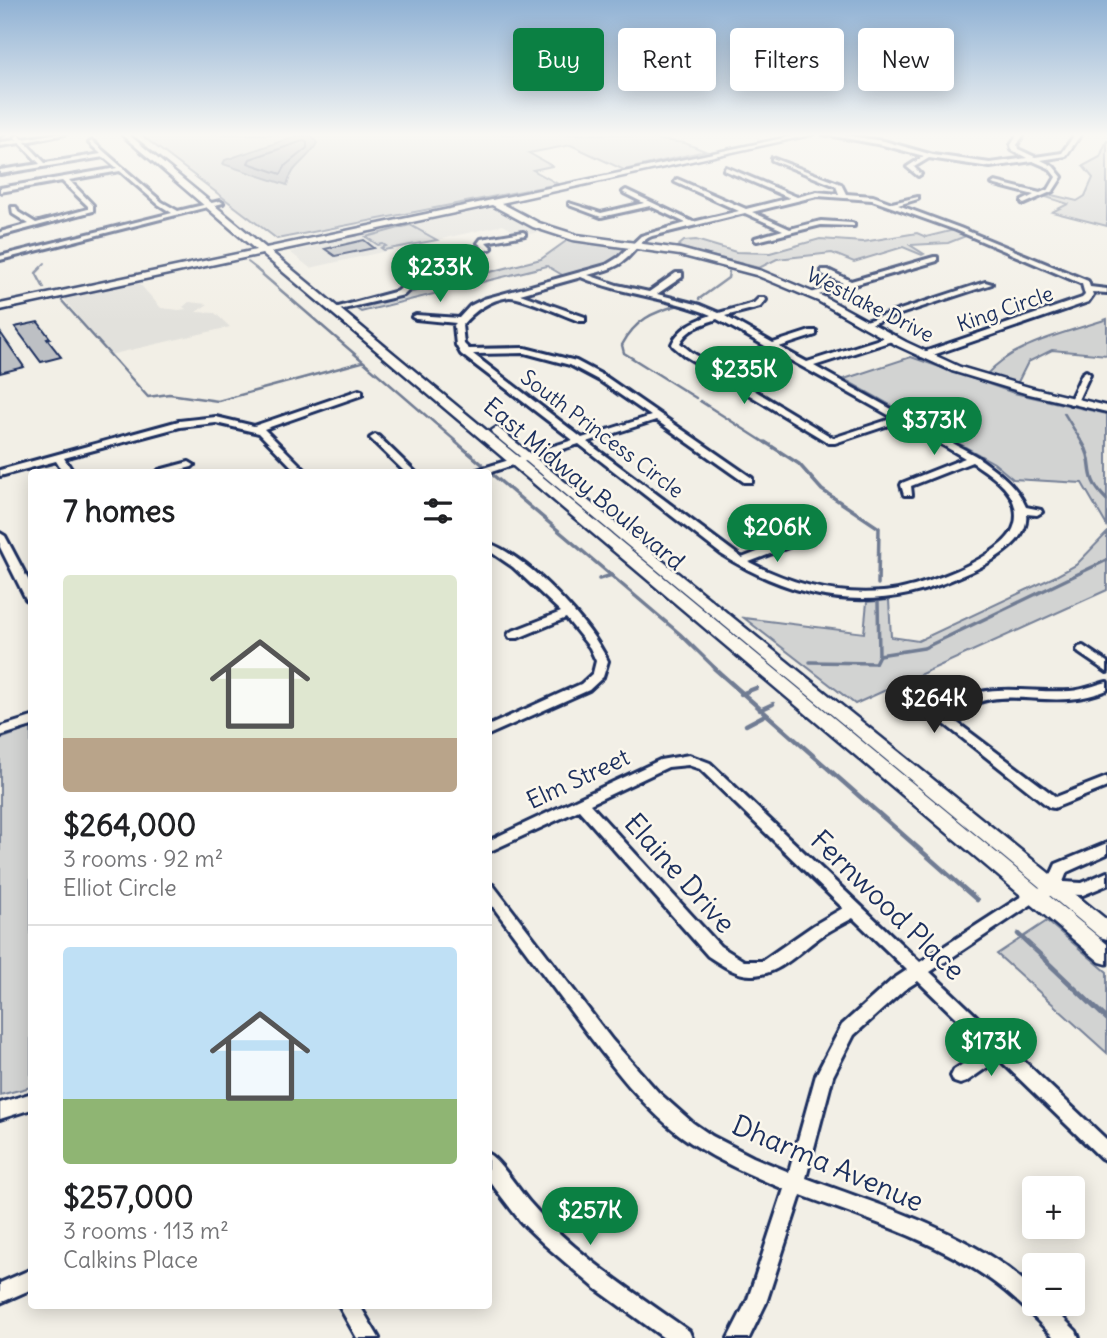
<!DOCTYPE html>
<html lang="en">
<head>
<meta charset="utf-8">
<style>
  :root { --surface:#fff; --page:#f6f6f6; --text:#202124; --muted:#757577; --line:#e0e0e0; --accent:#0b8043 }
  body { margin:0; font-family:Delius,sans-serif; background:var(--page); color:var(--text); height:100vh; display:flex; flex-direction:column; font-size:26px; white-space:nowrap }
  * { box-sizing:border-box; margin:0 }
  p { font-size:23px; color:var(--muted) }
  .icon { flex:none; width:38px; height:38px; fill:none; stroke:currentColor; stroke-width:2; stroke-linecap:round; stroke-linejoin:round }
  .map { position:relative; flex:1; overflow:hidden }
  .panel { position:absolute; left:28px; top:469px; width:464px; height:840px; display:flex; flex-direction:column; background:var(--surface); border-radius:7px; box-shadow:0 4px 18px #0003 }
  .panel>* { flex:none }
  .top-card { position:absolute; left:513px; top:28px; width:488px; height:63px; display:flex; gap:14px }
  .tools { position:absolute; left:1022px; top:1176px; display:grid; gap:14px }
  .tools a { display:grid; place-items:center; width:63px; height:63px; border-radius:7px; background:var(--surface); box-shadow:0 4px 18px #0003; font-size:35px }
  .price { position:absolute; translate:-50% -60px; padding:0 16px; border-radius:24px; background:var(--accent); color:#fff; font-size:23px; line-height:46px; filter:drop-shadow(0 2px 4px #0008) }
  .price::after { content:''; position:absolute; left:50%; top:42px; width:21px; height:16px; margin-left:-10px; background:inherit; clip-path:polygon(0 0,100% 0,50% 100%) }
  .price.active { background:#222; color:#fff }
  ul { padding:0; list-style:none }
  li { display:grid; align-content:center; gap:14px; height:371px; padding:0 35px }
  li+li { border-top:2px solid var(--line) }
  li span { display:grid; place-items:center; height:217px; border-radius:7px; color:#555 }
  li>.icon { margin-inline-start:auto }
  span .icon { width:126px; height:126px; fill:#fffc; stroke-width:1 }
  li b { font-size:30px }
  h2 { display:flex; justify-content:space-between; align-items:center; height:84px; padding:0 35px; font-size:30px }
  .chip { padding:0 24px; border-radius:7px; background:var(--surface); box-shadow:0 4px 18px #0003; font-size:24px; line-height:63px }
  .chip.active { background:var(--accent); color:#fff }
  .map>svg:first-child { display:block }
  .built { fill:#e2e1dc }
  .green { fill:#d2d3d2; stroke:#768198; stroke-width:2 }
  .water { fill:#a9adb7; stroke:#707b93; stroke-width:2 }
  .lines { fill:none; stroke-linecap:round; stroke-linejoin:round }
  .shore { stroke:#546182; stroke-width:2 }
  .stream-far4 { stroke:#707b93; stroke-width:2 }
  .stream-far3 { stroke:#707b93; stroke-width:2.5 }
  .stream-far2 { stroke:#707b93; stroke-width:3.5 }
  .stream-far1 { stroke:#707b93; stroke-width:4.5 }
  .stream { stroke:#707b93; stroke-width:5 }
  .building { fill:#bdc0c4; stroke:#1b2f5e; stroke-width:2 }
  .street-casing { stroke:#1b2f5e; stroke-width:6 }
  .secondary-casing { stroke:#1b2f5e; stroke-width:5 }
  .street { fill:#fbf7ec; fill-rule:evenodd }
  .secondary { fill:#fbf7ec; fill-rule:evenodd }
  .labels { text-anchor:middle; stroke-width:5; stroke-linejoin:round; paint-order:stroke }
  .far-street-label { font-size:21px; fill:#1b2f5e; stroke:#fbf7ec }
  .street-label { font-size:24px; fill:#1b2f5e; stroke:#fbf7ec }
  .near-street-label { font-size:28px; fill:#1b2f5e; stroke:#fbf7ec }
</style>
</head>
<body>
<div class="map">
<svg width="1107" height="1338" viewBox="0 0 1107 1338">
  <rect width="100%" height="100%" fill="#f2efe6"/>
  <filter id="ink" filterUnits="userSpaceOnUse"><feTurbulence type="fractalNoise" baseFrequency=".0143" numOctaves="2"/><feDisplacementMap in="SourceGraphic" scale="14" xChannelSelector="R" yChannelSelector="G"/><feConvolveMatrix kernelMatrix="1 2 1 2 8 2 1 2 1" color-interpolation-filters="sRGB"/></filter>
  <g filter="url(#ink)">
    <!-- built -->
    <g class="built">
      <path d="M497,207L542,231L522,236L503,225L437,240L410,225Z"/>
      <path d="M381,231L367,237L378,245L404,247L310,268L290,252Z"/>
      <path d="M138,282L161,308L179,310L186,309L183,307L189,302L208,304L196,312L215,313L230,327L109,355L63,298Z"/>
    </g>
    <!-- green -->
    <g class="green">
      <path d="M140,134H616L685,143L705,151L624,170L571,145L529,153L552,166L533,170L558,184L277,239Z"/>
      <path d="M1107,140V226L1052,212L1068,204L1046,197L1052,195L1077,201L1085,196L1093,178L1083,166L1100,157Z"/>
      <path d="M410,225L437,240L384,250L381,248L386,246L383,244L378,245L366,237Z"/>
      <path d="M954,230L966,236L948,243L910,245L924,254L922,255L903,247L854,262L832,253L777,259L759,268L677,247L684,241L696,240L736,252L770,253L820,239L863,242L917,233L926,237Z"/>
      <path d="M569,239L627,248L611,262L564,276L547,266L361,312L354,307L541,259Z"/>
      <path d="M1107,319V355L1052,350L1028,362L1017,384L986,375C1015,342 1067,333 1107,319Z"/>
      <path d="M911,357L1014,393L1107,414V526L1082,483L1013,479L994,463L844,379Z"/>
      <path d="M1107,533V590L855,704L744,618L864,633L867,602L889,600L891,637L918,641L1056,576L1076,565Z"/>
      <path d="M31,728V1087L0,1095V739Z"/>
      <path d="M1047,921L1107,972V1053L997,954Z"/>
    </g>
    <!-- water -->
    <path class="water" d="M297,136H312L317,143C307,162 293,163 287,185L223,164L225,160Z"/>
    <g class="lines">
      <!-- shore -->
      <path class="shore" d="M303,141L307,142V148L286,165L281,174L248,163L250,159Z"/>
      <!-- stream-far4 -->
      <g class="stream-far4">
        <path d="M248,262L257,269"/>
        <path d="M39,269L45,263"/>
      </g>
      <!-- stream-far3 -->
      <g class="stream-far3">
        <path d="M41,268L36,273L44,288"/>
        <path d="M255,268L459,444"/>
        <path d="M699,299L728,278L729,272"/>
        <path d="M62,301L148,397L169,394L218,401L362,362"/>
        <path d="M679,305C653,312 635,320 622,345L624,353L696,398"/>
        <path d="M700,401L767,444"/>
        <path d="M1064,413L1083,444"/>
      </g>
      <!-- stream-far2 -->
      <g class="stream-far2">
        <path d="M456,442L483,465"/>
        <path d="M765,442L799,464L822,490L879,528L878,584"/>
        <path d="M1082,442C1097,465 1081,475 1107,500"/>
        <path d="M493,475L680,634L716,669"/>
        <path d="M599,579L612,575"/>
        <path d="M879,655L924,648L1107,560"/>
        <path d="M810,662L875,663L879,655L878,601"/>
      </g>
      <!-- stream-far1 -->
      <g class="stream-far1">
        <path d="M714,668L977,900"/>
        <path d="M741,694L756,688"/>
        <path d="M760,710L773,704"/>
        <path d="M746,725L765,715"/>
        <path d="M1018,934L1047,961"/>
      </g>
      <!-- stream -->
      <path class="stream" d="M1045,960L1107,1019"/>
    </g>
    <!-- building -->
    <g class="building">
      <path d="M364,240L374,248L335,256L325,249Z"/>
      <path d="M38,322L50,338L47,339L61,357L41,362L15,327Z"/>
      <path d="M0,332L24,367L0,373Z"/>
    </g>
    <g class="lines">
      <!-- street casing -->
      <g class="street-casing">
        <g id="street">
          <path d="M0,134H4L0,136Z"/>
          <path d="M53,134H65L25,142L45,163L101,154L89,143L92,141L162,202L178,211L220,201L223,203L0,260V256L172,213L158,204L120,171L69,180L93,205V211L0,236V232L29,224L13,214L12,207H16L18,212L36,223L88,209V206L62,181L0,192V188L117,168L104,157L0,174V170L40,164L20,143L0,146V142L17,140L15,137L18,135L23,139Z"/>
          <path d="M823,134H836L884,141L933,155L990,163L1027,158L1012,150L1011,145L1018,134H1024L1017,145L1018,149L1035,157L1062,153L1075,134H1081L1066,156L1041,160L1053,166L1062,177L1053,191L1024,204L1022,203V201L1034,195L992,184L995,182L1040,193L1049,189L1056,177L1049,168L1033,161L990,167L929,158L914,167L921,174L918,176L907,167L924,156L883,145Z"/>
          <path d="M772,158L841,184L846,194L873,196L892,203L918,197V199L898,205L960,228L1088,281L1090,287L1107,289V293L1092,292L1093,295L1088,302L927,357H921V353L1082,298L1085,295L1082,284L956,230L872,200L817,196L752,212L790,229L821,221L852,223L854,224V226L821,225L757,241L755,240V238L783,230L745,213L652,236C641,240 635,251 626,259C615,269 602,271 588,275L617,285L649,292L676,273H682V277L657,294L700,305L719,313L754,303L759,298H765L766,300L760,307L725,316L773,343L810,331H816V335L779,347L807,362L889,336H895V340L814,366L976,456C996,470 1016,484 1026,507L1041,510L1042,512L1037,515L1026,514C1029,534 1009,549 994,559C982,567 968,573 956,578C874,615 795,601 721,554L579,444L488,473L475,472L477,470L573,440L461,354L456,345L454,325L456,323L416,319L412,317L416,315L459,318L470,306L484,299L606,265L619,257L641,236L686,223L650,206L601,217L569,205V203L601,213L644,203L624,193L623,192L626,190L693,222L739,211L675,182L677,179L746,209L790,198L724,170L726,167L797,197L817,192L839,194L836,186L772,160ZM581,277C623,295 669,297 711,315C695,321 680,327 672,344L673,346L685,356L829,443H835L901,421L965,458L902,483L901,485L904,495H912L911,486L972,462C988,473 1011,487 1015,507C1017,516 1016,525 1011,533C993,561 916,590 883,592C836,596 791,584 749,562L794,545L812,542L813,540L812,538L788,540L742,558L587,442L656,420L744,482H752V478L606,377L576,361L525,348L469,349L464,344L462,325C475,310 489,300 509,297C521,296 565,316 579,321H585V317L520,294ZM717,319L894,418L833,438L691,352L680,343C687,329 703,324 717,319ZM525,353L570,365L600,381L651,416L582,438L473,354Z"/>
          <path d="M523,232L525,233V235L486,242L492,248L490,249L434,267L417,268L415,284L404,295L335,311L331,309L398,291L407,283L411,264L430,263L483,247L478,243L481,239Z"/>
          <path d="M934,257H937V261L815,296L808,294L843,283L822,274V270H828L851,281Z"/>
          <path d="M985,282L992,284L867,325L860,323Z"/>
          <path d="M1086,371L1090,374L1077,402L1070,404L1069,402L1082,374Z"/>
          <path d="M359,390L362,391V395L264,429L307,472H297L259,433L216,423L180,427L64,458L73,472H63L56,461L0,476V470L179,421L216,417L254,426Z"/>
          <path d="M375,435L378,436L415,472H405L372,440L370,438Z"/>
          <path d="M189,462L194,465L192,467L172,472H157L159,470Z"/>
          <path d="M0,533L5,536L32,587V602L26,599L0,547Z"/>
          <path d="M488,543C529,557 590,623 608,661L603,677L589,690L488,735V726L581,684L593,673L596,661L590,648L566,618L518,638H510L508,635L510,632L561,612L513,567L488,550Z"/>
          <path d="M1083,646L1107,662V672L1079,653L1077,650L1079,647Z"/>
          <path d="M1107,682V690C1095,695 1082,698 1069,699C1025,702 989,686 951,718L1056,797L1107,777V787L1054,808L1049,807L937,718C969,676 1025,694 1070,691C1083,690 1095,685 1107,682Z"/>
          <path d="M32,717V726L0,736V727Z"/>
          <path d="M689,755L710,763L920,962L1022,896L1047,884L1056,864L1107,843V854L1067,872L1063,882L1082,883L1107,872V885L1083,895L1054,894L1032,904L930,972L1107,1140V1161L1101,1158L999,1059L966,1082L960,1084L954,1082L951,1076L954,1070L987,1048L918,981L904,990L854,1035L833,1076L806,1178C873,1203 945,1224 1005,1266C1015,1273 1025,1282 1034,1290V1304H1049L1076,1331L1079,1338H1055C1035,1318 1015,1297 991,1280C935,1240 866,1219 801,1195L766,1303L749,1338H728L748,1299L784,1189C748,1174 711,1158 680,1135C642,1106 613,1067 584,1029C552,986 520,943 488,900V883L493,885L612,1040L658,1092L693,1123L712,1136L753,1157L789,1172L816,1075L842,1025L892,980L907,970L853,918C842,924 830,930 820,937C800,951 779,975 753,975C737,976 722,965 708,956L579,810L488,852V841L660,760ZM688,765L700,769L843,908L814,925L762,961H744L720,946L590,804L668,767Z"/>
          <path d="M32,1093V1109L0,1119V1103Z"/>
          <path d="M488,1154C499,1159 520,1192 530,1203C574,1254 634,1292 689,1331L692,1338H664L595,1288L545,1245L521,1222L488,1179Z"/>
          <path d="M32,1269V1289L0,1303V1283Z"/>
          <path d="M339,1306H360L379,1338H357Z"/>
        </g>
      </g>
      <!-- secondary casing -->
      <g class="secondary-casing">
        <g id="secondary">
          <path d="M121,134H128L266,248L802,134H814L501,203L539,223L577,235L680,249L762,271L824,297L906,342L960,367L1032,388L1107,406V412L1025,393L952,371L898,346L818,301L756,275L680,255L573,240L533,227L492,205L271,252L1107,944V964L1100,962L262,254L0,310V304L256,250Z"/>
          <path d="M497,427L1107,920V939L1100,937L493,434L491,431Z"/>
        </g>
      </g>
      <!-- street -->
      <use href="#street" class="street"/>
      <!-- secondary -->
      <use href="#secondary" class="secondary"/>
    </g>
  </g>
  <!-- sky -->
  <linearGradient id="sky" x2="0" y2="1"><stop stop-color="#8fb1d4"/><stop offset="0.42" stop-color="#f9f8f4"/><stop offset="1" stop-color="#f9f8f4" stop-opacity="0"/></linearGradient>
  <rect width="1107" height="321" fill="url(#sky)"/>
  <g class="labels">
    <!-- far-street labels -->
    <g class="far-street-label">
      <text transform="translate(870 305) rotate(27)" y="7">Westlake Drive</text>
      <text transform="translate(1005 309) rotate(-19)" y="7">King Circle</text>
      <text transform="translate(602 434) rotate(37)" y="7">South Princess Circle</text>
    </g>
    <!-- street labels -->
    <g class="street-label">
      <text transform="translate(584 484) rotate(40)" y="8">East Midway Boulevard</text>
      <text transform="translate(578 779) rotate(-25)" y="8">Elm Street</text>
    </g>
    <!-- near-street labels -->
    <g class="near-street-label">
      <text transform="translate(680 873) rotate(48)" y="10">Elaine Drive</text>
      <text transform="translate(888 905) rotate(44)" y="10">Fernwood Place</text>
      <text transform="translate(828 1163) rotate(23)" y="10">Dharma Avenue</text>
    </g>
  </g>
</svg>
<div class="tools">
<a>+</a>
<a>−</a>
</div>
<b class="price" style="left:440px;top:304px">$233K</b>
<b class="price" style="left:744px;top:406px">$235K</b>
<b class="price" style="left:934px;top:457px">$373K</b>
<b class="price" style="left:777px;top:564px">$206K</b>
<b class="price active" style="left:934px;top:735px">$264K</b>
<b class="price" style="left:991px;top:1078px">$173K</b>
<b class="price" style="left:590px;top:1247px">$257K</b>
<div class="top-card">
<a class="chip active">Buy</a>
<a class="chip">Rent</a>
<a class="chip">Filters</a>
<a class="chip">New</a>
</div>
<section class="panel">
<h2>7 homes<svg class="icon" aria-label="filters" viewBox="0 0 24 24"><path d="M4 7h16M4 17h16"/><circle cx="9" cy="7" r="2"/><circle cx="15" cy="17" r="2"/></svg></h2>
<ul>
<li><span style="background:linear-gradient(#dfe7d0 75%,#b9a48a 0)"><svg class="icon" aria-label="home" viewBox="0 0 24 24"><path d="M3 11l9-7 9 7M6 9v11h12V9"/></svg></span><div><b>$264,000</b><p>3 rooms · 92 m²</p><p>Elliot Circle</p></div></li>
<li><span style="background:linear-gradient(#bfe0f5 70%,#8fb573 0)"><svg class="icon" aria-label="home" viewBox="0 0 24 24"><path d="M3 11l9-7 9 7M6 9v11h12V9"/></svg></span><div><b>$257,000</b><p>3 rooms · 113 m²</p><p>Calkins Place</p></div></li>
</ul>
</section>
</div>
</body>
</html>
